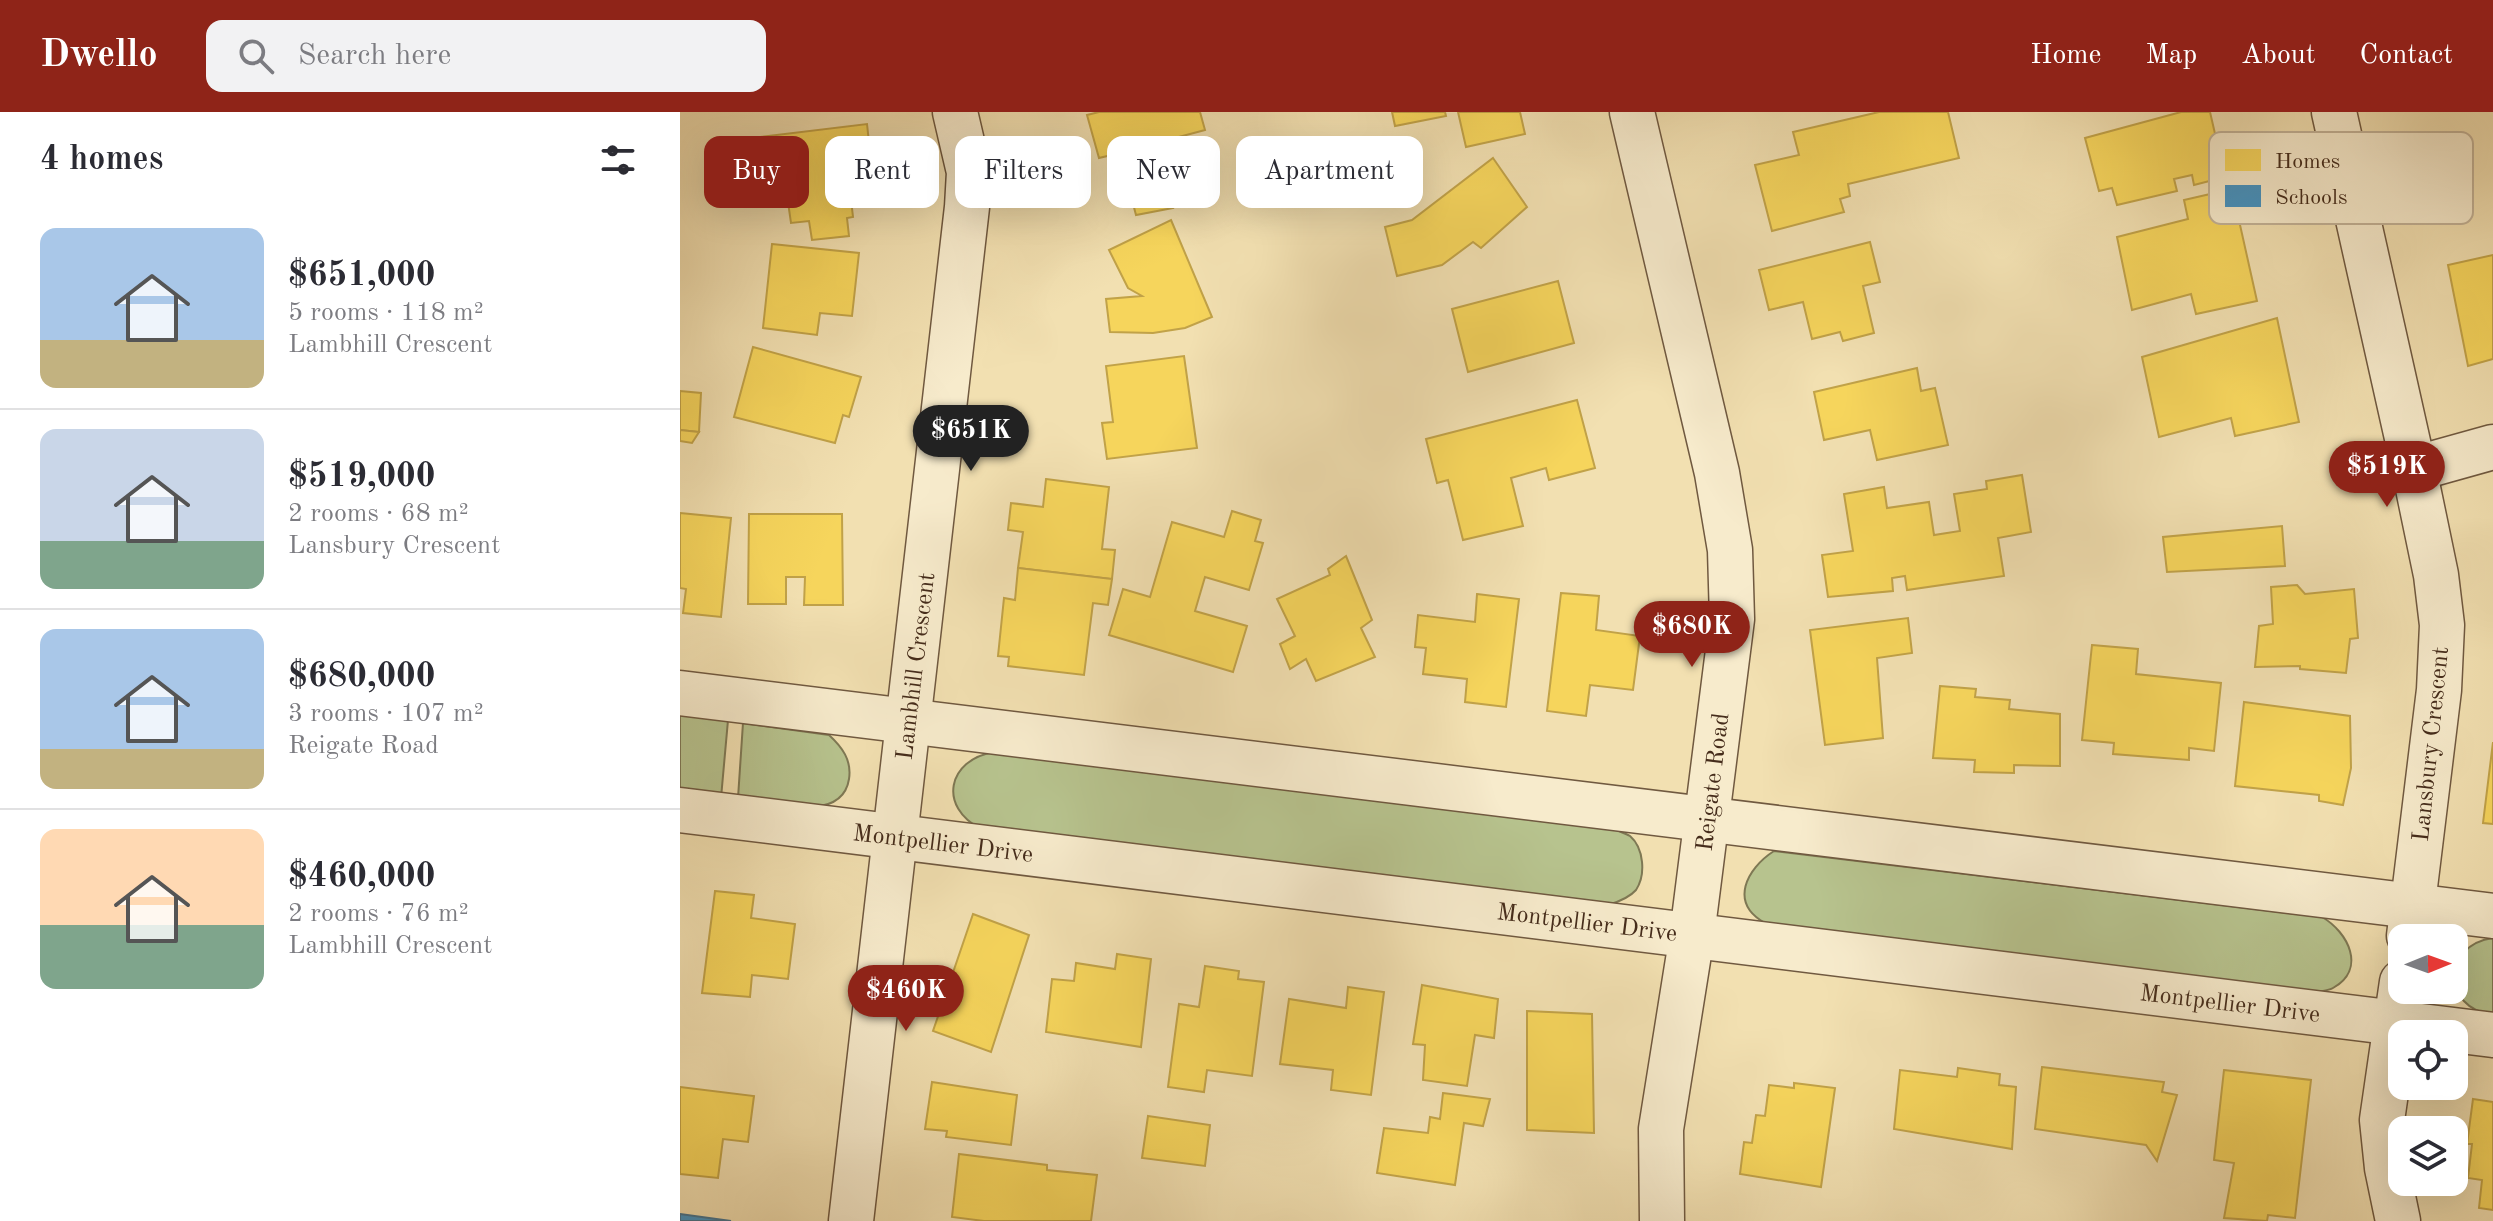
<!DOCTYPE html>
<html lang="en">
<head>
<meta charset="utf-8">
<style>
  :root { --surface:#fff; --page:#f2f2f3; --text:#2b2b33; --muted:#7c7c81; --line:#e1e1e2; --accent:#8f2418 }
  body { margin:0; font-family:"Old Standard TT",serif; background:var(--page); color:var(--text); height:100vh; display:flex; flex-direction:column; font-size:30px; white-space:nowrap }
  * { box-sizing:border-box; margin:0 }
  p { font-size:26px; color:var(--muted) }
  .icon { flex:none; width:44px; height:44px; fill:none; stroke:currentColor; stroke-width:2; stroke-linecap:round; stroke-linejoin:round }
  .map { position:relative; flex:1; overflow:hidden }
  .panel { display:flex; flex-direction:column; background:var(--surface); width:680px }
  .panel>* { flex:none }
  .guide { position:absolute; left:24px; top:24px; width:760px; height:72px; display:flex; gap:16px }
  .needle { width:52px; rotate:89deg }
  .tools { position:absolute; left:1708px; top:812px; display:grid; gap:16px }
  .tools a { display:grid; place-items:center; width:80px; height:80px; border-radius:16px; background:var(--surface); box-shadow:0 8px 32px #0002; font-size:40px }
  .price { position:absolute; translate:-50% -68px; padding:0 18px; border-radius:28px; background:var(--accent); color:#fff; font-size:26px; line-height:52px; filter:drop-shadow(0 2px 4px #0008) }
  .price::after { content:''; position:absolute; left:50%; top:48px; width:24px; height:18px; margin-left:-12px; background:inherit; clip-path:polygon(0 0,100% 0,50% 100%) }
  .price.on { background:#222; color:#fff }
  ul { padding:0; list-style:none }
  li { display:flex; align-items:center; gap:24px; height:200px; padding:0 40px }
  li+li { border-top:2px solid var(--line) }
  li span { display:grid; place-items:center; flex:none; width:224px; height:160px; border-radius:16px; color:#555 }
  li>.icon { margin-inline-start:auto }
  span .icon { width:96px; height:96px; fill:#fffc; stroke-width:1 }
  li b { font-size:34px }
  h2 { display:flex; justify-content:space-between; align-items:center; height:96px; padding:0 40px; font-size:34px }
  .pill { padding:0 28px; border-radius:16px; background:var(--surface); box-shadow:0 8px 32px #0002; font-size:28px; line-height:72px }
  .pill.on { background:var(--accent); color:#fff }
  header { display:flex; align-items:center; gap:48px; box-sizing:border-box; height:112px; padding:0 40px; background:var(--accent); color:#fff }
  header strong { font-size:38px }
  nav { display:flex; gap:44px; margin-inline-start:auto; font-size:28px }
  .search { width:560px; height:72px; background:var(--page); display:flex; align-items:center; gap:20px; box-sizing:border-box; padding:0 28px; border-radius:16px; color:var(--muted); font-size:30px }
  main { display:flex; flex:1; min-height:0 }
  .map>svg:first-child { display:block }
  .green { fill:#b7c38e; stroke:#7e7854; stroke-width:2 }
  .homes { fill:#f6d55c; stroke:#c1a248; stroke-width:2 }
  .schools { fill:#4393c3; stroke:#447491; stroke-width:2 }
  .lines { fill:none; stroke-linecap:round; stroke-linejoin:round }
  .minor-casing { stroke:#705940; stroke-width:47 }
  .minor { stroke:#f7ebcc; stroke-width:44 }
  .labels { text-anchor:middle; stroke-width:8; stroke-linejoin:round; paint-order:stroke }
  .street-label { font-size:24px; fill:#452c1b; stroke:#f7ebcc }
  .key { fill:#f7ebcc; stroke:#c2b297; stroke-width:2 }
  .key-label { font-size:22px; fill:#452c1b }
</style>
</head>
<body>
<header>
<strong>Dwello</strong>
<div class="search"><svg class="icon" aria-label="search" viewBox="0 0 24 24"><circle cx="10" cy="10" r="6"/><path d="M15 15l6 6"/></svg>Search here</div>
<nav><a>Home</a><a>Map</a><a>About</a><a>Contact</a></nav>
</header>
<main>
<section class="panel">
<h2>4 homes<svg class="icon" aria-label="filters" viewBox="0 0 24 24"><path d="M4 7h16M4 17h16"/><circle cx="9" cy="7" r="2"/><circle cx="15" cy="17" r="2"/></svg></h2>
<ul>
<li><span style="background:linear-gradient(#a9c7e8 70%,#c2b280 0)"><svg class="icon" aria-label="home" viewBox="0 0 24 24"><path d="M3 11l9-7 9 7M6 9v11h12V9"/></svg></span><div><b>$651,000</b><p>5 rooms · 118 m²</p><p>Lambhill Crescent</p></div></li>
<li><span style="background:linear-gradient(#c9d6e8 70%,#7fa58c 0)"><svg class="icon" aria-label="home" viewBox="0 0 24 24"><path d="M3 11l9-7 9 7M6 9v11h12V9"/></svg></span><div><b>$519,000</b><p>2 rooms · 68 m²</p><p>Lansbury Crescent</p></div></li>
<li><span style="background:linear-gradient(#a9c7e8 75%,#c2b280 0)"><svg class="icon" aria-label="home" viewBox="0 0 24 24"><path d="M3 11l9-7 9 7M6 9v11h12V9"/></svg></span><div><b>$680,000</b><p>3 rooms · 107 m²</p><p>Reigate Road</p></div></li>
<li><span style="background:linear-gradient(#ffd9b3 60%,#7fa58c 0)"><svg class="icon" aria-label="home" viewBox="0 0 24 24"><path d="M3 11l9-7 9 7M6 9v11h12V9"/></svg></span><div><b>$460,000</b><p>2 rooms · 76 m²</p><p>Lambhill Crescent</p></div></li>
</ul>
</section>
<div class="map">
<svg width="1813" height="1109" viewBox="0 0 1813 1109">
  <rect width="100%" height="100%" fill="#f2e0b1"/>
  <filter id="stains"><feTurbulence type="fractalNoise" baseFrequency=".0025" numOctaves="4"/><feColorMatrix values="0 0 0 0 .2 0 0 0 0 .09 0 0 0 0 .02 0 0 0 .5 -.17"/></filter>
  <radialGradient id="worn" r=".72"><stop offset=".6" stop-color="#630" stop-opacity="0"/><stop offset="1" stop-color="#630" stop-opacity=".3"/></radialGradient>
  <!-- green -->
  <g class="green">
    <path d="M0,602L48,608L41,686L0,680Z"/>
    <path d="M63,611L149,623C162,635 172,648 169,667C162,713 90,690 58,686Z"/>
    <path d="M314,640L932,716C937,719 945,721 950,724C964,736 966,763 956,778C949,786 938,790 928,793L301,717C258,695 267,648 314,640Z"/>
    <path d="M1094,739L1642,805C1668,820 1687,857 1653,876C1648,879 1639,879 1634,881L1085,811C1049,791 1066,757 1094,739Z"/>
    <path d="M1813,826V903C1761,896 1762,833 1813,826Z"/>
  </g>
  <!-- homes -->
  <g class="homes">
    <path d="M419,0H520L525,18L495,26L510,83L490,88L493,96L456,103L440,41L419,46L407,3Z"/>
    <path d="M712,0H765L766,4L715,14Z"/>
    <path d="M778,0H840L845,22L786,35Z"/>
    <path d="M1199,0H1268L1279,46L1168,72L1170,84L1160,87L1164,100L1092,119L1075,53L1119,43L1113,20Z"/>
    <path d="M1501,0H1530L1545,65L1514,73L1512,63L1494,67L1497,79L1437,93L1432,76L1419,79L1405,26Z"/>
    <path d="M187,12L191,49L167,53L173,105L167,106L169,124L132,128L129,109L111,111L104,62L76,65L72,26Z"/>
    <path d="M813,46L847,95L801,136L793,130L762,153L717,164L705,115L732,108Z"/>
    <path d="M1552,77L1577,189L1516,202L1511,182L1452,198L1437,125L1508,107L1504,88Z"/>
    <path d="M491,108L532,205L505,216L473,221L430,220L426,187L462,184L448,176L429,138Z"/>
    <path d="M1190,130L1200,170L1183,174L1194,221L1163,229L1160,220L1132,227L1123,190L1089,198L1079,158Z"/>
    <path d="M92,132L179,141L172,204L140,201L137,223L83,216Z"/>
    <path d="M1813,143V247L1788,254L1768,153Z"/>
    <path d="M878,169L894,231L788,260L772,197Z"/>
    <path d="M1597,206L1619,310L1555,324L1551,306L1479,325L1462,245Z"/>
    <path d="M73,235L181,265L169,305L163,303L155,331L54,305Z"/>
    <path d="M504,244L517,336L427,347L422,311L433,310L426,254Z"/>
    <path d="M1237,256L1241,279L1255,276L1268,333L1197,348L1190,318L1144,328L1134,280Z"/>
    <path d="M0,279L21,281L19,320L0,318Z"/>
    <path d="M897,288L915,356L869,368L866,356L831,366L843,414L783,428L768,368L757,371L746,327Z"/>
    <path d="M0,318L19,320L12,331L0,329Z"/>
    <path d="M1342,363L1351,420L1318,426L1324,464L1227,478L1225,464L1212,466L1213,479L1148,485L1142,443L1173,439L1164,382L1204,375L1207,396L1249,390L1254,423L1280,419L1274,382L1307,377L1306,369Z"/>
    <path d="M366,367L429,375L422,437L435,438L432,467L338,456L343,420L328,418L331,391L363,395Z"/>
    <path d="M552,399L581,408L575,429L583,431L569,478L525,465L515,499L567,514L553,560L429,523L443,477L470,485L492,410L544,425Z"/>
    <path d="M0,401L51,406L41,505L3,501L6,477L0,476Z"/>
    <path d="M69,402H162L163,493H124L125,465H106V492H68Z"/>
    <path d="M1602,414L1605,454L1487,460L1483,425Z"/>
    <path d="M666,444L692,508L681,516L695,545L636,569L626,547L610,557L600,532L615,524L597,487L650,463L648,457Z"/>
    <path d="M338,456L432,467L428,493L413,491L404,563L328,554L329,545L318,544L324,486L335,488Z"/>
    <path d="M1617,473L1625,482L1674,477L1678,526L1670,527L1666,561L1620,557V554L1575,555L1579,514L1593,512L1591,475Z"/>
    <path d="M881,481L919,484L916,518L960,524L953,578L910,573L906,604L867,599Z"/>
    <path d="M797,482L839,487L826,595L785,590L787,567L743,562L746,536L735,535L738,503L795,510Z"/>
    <path d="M1228,506L1232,541L1197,546L1203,626L1145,633L1130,518Z"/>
    <path d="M1412,533L1458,537L1456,562L1541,571L1534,639L1509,636V648L1433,642L1434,631L1402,628Z"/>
    <path d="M1260,574L1296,577L1295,585L1330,588L1329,597L1380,602V654L1334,653V661L1294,660L1295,648L1253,646Z"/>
    <path d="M1564,590L1670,604L1671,656L1663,693L1639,689V683L1555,674Z"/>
    <path d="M1813,630V712L1803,711Z"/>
    <path d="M35,779L74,783L71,806L115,812L108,867L72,863L70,885L22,881Z"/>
    <path d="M293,802L349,823L311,940L253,919Z"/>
    <path d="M437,842L471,847L461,935L366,920L372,867L394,869L396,851L435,857Z"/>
    <path d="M525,854L559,859L558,867L584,870L572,964L527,958L524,980L488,975L499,892L519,895Z"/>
    <path d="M742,873L818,887L814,926L795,923L787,974L743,968L745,933L733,932Z"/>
    <path d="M668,875L704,880L691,983L651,978L653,958L600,952L609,887L666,896Z"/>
    <path d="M847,899L912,902L914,1021L847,1018Z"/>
    <path d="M1362,955L1484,970L1482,980L1497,983L1477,1049L1466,1033L1355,1017Z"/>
    <path d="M1278,956L1320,962L1319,973L1336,975L1332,1037L1214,1017L1220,958L1277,965Z"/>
    <path d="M1544,958L1631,968L1615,1106L1588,1103L1587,1109L1544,1106L1554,1051L1534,1048Z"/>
    <path d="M252,970L337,983L331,1033L266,1025L267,1019L245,1017Z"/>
    <path d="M1114,971L1155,976L1141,1075L1060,1062L1064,1030L1072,1031L1076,1003L1085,1004L1089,973L1114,976Z"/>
    <path d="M0,975L74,984L68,1030L43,1027L38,1066L0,1062Z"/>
    <path d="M763,981L810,987L803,1014L784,1011L775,1073L697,1061L704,1016L748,1021L750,1005L760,1007Z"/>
    <path d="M1793,987L1813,990V1098L1799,1096L1802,1068L1788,1066L1792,1032H1787Z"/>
    <path d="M468,1004L530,1013L525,1054L462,1046Z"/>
    <path d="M279,1042L367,1053V1058L417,1063L411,1109H304L272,1105Z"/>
  </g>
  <!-- schools -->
  <path class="schools" d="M0,1102L51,1109H0Z"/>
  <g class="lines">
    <!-- minor casing -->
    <g class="minor-casing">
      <g id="minor">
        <path d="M952,0L1037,361L1050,438L1052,507L1012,823L981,1017L982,1109"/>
        <path d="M1654,0L1734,357L1756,463L1762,513L1759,578L1729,824"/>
        <path d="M1734,357L1813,335"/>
        <path d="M0,581L1813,804"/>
        <path d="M0,698L1813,923"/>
        <path d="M171,1109L287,95L289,60L275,0"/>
        <path d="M1718,1109L1707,1056L1702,1008L1722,870"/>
      </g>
    </g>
    <!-- minor -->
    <use href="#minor" class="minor"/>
  </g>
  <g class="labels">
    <!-- street labels -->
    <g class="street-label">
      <text transform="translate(235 554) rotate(-83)" y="8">Lambhill Crescent</text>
      <text transform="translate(1750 632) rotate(-84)" y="8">Lansbury Crescent</text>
      <text transform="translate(1032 670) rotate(-83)" y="8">Reigate Road</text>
      <text transform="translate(263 731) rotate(7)" y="8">Montpellier Drive</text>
      <text transform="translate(907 810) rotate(7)" y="8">Montpellier Drive</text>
      <text transform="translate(1550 891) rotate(7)" y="8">Montpellier Drive</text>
    </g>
  </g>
  <!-- legend -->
  <rect x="1529" y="20" width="264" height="92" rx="12" class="key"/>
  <rect x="1545" y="37" width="36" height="22" fill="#f6d55c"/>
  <rect x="1545" y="73" width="36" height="22" fill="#4393c3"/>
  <g class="key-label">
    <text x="1595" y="56">Homes</text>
    <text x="1595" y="92">Schools</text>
  </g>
  <rect width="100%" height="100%" filter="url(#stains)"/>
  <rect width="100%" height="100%" fill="url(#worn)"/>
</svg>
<div class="tools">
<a><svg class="needle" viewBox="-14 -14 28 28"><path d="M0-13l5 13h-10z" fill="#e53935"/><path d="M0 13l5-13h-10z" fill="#7c7c81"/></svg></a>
<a><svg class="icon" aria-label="locate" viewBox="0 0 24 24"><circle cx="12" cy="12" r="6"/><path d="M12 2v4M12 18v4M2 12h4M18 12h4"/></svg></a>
<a><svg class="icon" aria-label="layers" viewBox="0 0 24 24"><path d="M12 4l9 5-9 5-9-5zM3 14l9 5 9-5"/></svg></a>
</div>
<b class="price on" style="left:291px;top:361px">$651K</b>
<b class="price" style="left:1707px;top:397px">$519K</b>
<b class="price" style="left:1012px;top:557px">$680K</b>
<b class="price" style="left:226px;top:921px">$460K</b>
<div class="guide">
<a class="pill on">Buy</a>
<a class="pill">Rent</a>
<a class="pill">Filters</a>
<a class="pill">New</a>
<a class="pill">Apartment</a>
</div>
</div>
</main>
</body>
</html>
